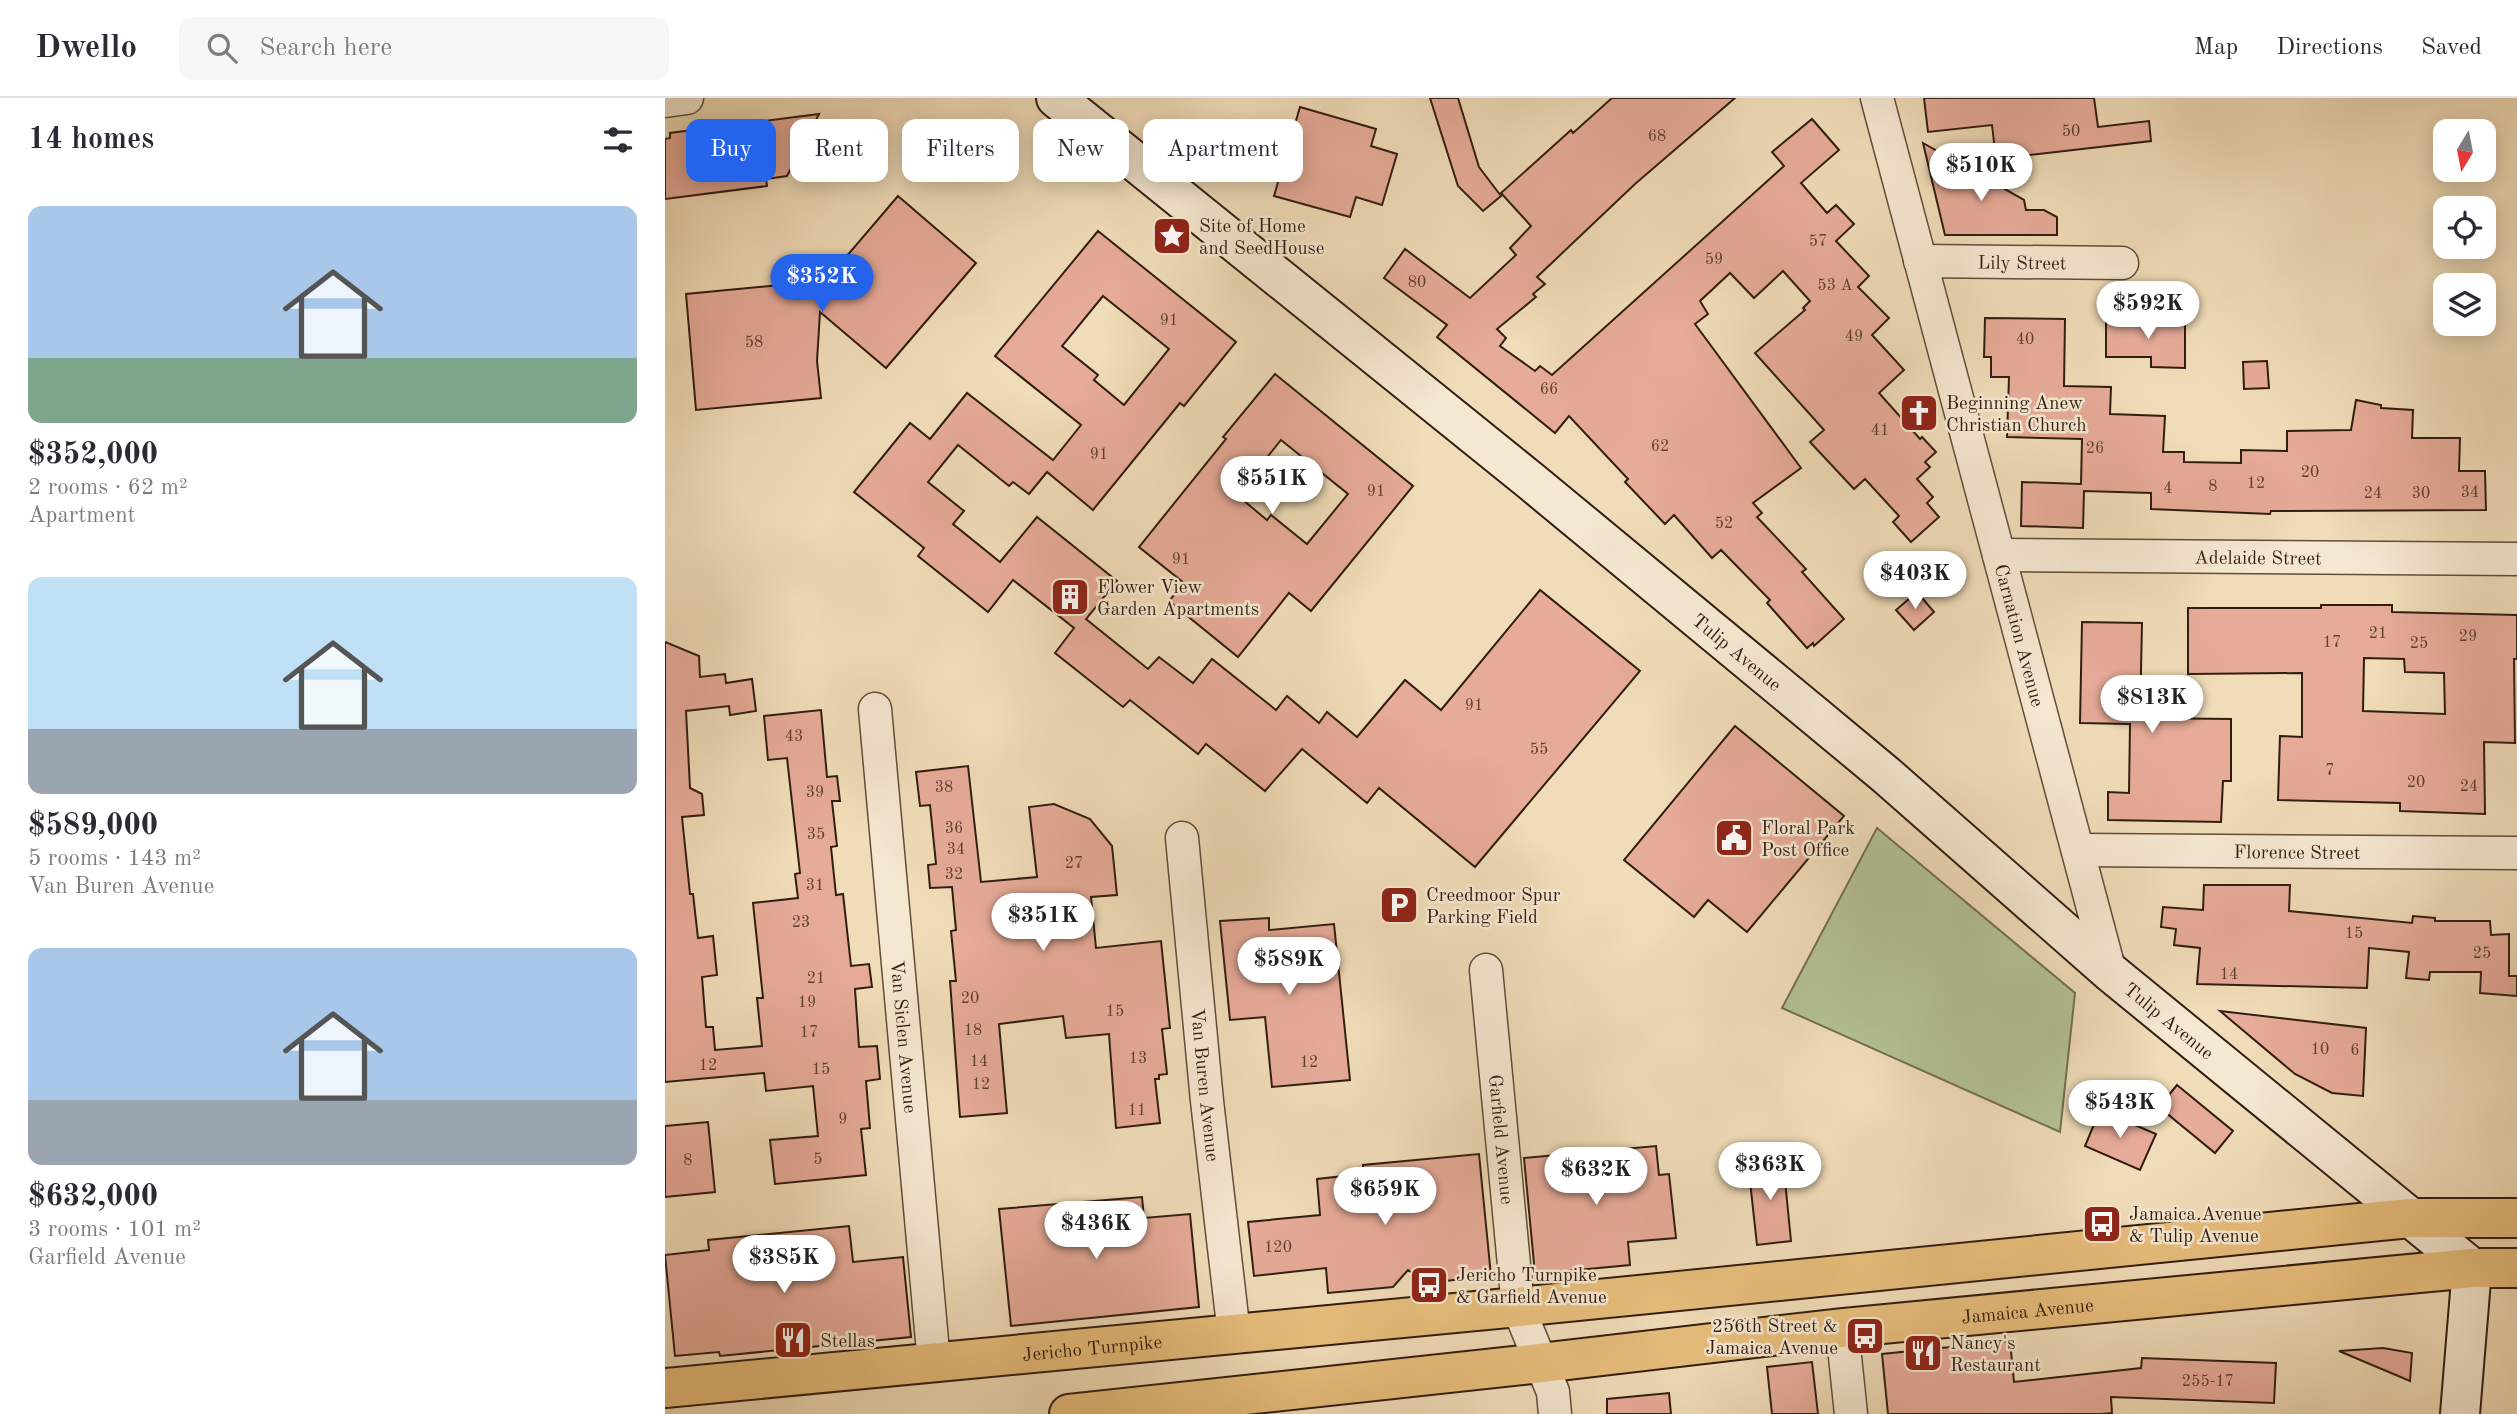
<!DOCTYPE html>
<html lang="en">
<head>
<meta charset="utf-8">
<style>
  :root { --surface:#fff; --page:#f7f7f7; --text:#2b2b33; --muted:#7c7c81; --line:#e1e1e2; --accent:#2563eb }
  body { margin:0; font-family:"Old Standard TT",serif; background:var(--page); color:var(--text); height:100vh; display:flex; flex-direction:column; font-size:26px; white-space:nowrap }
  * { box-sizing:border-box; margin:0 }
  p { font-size:23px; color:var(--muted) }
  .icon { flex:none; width:38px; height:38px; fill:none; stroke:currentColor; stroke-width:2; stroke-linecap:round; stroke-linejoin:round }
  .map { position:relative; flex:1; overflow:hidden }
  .panel { display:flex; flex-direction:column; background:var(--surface); width:665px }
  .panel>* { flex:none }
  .hud { position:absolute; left:21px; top:21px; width:665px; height:63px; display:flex; gap:14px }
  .needle { width:46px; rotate:190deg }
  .buttons { position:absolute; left:1768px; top:21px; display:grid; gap:14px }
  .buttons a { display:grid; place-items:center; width:63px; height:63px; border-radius:14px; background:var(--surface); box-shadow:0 4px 18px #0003; font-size:35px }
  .price { position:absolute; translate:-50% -60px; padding:0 16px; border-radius:24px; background:#fff; color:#222; font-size:23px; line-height:46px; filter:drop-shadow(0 2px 4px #0008) }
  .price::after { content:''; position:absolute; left:50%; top:42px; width:21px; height:16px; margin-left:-10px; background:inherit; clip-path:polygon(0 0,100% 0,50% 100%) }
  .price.active { background:var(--accent); color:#fff }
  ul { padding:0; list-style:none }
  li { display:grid; align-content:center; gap:14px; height:371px; padding:0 28px }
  li span { display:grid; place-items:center; height:217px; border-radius:14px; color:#555 }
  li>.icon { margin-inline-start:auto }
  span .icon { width:126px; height:126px; fill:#fffc; stroke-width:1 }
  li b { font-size:30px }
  h2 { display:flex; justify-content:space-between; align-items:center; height:84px; padding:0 28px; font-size:30px }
  .chip { padding:0 24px; border-radius:14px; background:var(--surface); box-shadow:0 4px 18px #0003; font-size:24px; line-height:63px }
  .chip.active { background:var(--accent); color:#fff }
  header { display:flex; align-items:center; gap:42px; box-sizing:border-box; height:98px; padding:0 35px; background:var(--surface); border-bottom:2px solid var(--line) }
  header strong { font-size:33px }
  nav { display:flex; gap:38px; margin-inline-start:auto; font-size:24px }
  .search { width:490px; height:63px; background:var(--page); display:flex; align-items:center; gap:18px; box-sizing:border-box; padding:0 24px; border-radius:14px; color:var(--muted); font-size:26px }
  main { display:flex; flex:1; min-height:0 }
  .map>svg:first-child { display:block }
  .green { fill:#b3c294; stroke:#727052; stroke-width:2 }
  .building { fill:#e7ab99; stroke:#311d10; stroke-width:2; fill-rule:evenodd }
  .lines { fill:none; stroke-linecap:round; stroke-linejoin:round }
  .minor-casing { stroke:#614d3a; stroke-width:35 }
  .secondary-casing { stroke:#311d10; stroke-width:42 }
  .primary-casing { stroke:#311d10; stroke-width:42 }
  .minor { stroke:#f5e8d1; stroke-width:32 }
  .secondary { stroke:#f5e8d1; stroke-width:38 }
  .primary { stroke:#e8be7c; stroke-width:38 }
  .labels { text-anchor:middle; stroke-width:5; stroke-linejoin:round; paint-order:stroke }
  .number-label { font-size:16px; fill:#5e4032 }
  .poi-label { font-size:19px; fill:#311d10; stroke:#f5e8d1; text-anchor:start }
  .street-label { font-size:19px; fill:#311d10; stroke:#f5e8d1 }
</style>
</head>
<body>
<header>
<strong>Dwello</strong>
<div class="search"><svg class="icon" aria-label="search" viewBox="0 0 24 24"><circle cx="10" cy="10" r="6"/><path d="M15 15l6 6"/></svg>Search here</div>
<nav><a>Map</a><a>Directions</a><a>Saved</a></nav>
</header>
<main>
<section class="panel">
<h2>14 homes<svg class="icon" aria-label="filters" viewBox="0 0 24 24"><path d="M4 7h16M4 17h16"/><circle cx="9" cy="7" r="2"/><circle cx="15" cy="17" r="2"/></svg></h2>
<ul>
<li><span style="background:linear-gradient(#a9c7e8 70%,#7fa58c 0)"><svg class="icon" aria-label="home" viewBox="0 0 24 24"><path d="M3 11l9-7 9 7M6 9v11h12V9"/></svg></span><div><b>$352,000</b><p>2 rooms · 62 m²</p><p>Apartment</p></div></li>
<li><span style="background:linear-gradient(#bfe0f5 70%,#9aa5b1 0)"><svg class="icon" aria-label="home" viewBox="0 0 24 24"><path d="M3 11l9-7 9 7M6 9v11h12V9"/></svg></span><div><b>$589,000</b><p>5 rooms · 143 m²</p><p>Van Buren Avenue</p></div></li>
<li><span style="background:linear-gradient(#a9c7e8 70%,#9aa5b1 0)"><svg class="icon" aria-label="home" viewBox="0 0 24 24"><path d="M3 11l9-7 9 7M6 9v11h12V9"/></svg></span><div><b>$632,000</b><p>3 rooms · 101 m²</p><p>Garfield Avenue</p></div></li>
</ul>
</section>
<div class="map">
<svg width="1852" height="1316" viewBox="0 0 1852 1316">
  <rect width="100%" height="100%" fill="#f0dcb8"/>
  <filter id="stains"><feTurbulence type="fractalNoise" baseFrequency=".00286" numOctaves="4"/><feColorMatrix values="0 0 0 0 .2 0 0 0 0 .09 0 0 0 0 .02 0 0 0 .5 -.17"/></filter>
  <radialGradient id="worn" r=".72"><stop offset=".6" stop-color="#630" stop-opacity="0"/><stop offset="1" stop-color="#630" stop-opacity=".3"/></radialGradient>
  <!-- green -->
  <path class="green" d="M1212,730L1410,895L1395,1034L1117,910Z"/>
  <!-- building -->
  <g class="building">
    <path d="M765,0H793L814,69L836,98L818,113L793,88Z"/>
    <path d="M947,0H1070L970,86L872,179L880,186L868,196L871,199L832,231L841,240L835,248L870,273L875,268L887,277L1119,68L1107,54L1147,21L1174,52L1136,85L1162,115L1171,107L1189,126L1171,143L1204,178L1193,189L1224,220L1207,237L1239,272L1214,295L1255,341L1257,339L1271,354L1260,364L1265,369L1252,381L1268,399L1262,405L1274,419L1246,444L1228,424L1234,418L1200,381L1189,391L1145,344L1159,332L1090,255L1140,212L1138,210L1145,203L1118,173L1089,200L1065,175L1035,203L1043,216L1030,226L1136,370L1088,405L1097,415L1092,419L1141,471L1137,474L1179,521L1149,548L1148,545L1142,550L1102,505L1105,502L1056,452L1047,460L1009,417L1000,426L960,384L963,381L904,318L890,335L772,239L782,227L719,180L740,151L805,200L851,157L845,150L866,128L836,95L906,32L908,35Z"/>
    <path d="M1259,0H1429L1433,29L1484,23L1486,43L1331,61L1327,27L1263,34Z"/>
    <path d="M635,9L711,31L706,48L732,56L717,107L691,99L685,119L609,98Z"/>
    <path d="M154,16L122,78L101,81L102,88L0,101V41L5,40V35Z"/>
    <path d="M1258,45L1359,102L1361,112H1379L1392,119V137H1280Z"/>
    <path d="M233,98L311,165L221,270L155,214L152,263L156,300L31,312L21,196L167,182L169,173Z"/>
    <path d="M433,133L571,244L519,308L515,305L428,412L382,374L364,396L348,384L344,388L293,347L263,384L299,413L288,426L335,464L372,419L452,483L421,521L483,571L494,559L528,585L547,561L611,612L622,598L654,625L662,614L692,639L740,582L776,612L875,492L975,573L810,769L714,690L702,705L637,651L600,693L541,646L533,656L465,602L458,609L390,555L409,530L348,482L323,514L253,458L259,450L189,394L245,325L265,341L302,295L388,362L416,327L330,258ZM438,198L504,251L459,307L429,282L433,277L397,248Z"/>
    <path d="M1320,220L1400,221L1399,288L1446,289L1445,316L1500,318L1498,354H1519V364L1576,365V352L1622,353V333L1686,332L1691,302L1716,307V310L1748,312L1747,340H1795L1794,373H1820L1821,412L1606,413L1605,416L1486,411V395L1419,393L1418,430L1356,428L1357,384L1416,386L1417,341L1342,339L1344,279H1326V259H1319Z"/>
    <path d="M1486,220H1509V225H1520V270L1486,269V259H1441V223L1486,222Z"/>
    <path d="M1602,263L1604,290L1579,291L1578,264Z"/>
    <path d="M610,276L748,388L646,513L624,495L573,559L504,503L519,485L474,449L561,341L558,339ZM616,342L683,396L642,446L606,417L602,422L572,397Z"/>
    <path d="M1252,494L1269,514L1249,532L1231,512Z"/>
    <path d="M1656,507H1727V514L1852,517V561H1849L1850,645L1819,644L1820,716L1735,713V705L1613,702L1615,638L1637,639V575L1523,576V510H1656ZM1699,560L1739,561L1740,574L1779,575L1780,616L1698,613Z"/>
    <path d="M1417,524L1477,525L1475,620L1566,621V683H1558L1556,724L1443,722V694L1464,695L1465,626L1415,625Z"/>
    <path d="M0,544L34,558L35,579L60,576L61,585L87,581L91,613L65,617L64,608L21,613L25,690L37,696L39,717L17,719L25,796H28L33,840L48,838L52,877L37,879L41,929H48L50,952L97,948L92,900H98L88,805L133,800L130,776L135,775L122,660L103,662L99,618L156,612L162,679L172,678L175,703H167L172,748L166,749L171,797L178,796L186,868L204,866L207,889L190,891L194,949L212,948L215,981L201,983L205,1030L196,1031L201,1077L110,1086L105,1042L153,1038L148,988L101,993L99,975L0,984Z"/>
    <path d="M1070,628L1179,718L1082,834L1043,802L1029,819L959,762Z"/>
    <path d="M303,668L316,784L372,779L364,709L389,706L425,721L447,748L452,797L426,799L431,850L496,843L505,930L497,931L502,976L494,977V981H490L495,1025L451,1030L444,936L401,940L398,918L334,926L342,1015L295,1019L285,883H291L286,833L291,832L287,789L265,790L263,767L271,766L265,707L255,708L251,674Z"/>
    <path d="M1539,787H1625L1624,813L1747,825L1748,818L1770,820V823H1825L1826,837L1844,836V878H1852V898L1815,895L1816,874H1765L1764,882L1741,880L1744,854L1704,850L1702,890L1532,886L1535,850L1509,847L1511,831L1496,829L1498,809L1538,812Z"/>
    <path d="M604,820V832L669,826L685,982L607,989L600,919L565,922L555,823Z"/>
    <path d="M1555,913L1701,930L1698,998L1667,995L1630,976Z"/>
    <path d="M1512,987L1568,1033L1550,1055L1494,1009Z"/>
    <path d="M1435,1012L1491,1036L1475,1072L1420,1048Z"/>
    <path d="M43,1024L50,1094L0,1099V1028Z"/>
    <path d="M991,1048L994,1077L1004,1076L1011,1140L963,1144L965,1167L870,1176L859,1060Z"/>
    <path d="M814,1056L826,1178L761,1185L743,1172L728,1189L663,1195L661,1170L589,1178L583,1124L655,1117L652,1081L698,1076V1067Z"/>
    <path d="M1118,1062L1126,1143L1092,1147L1083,1065Z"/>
    <path d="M477,1099L479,1120L525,1116L534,1209L346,1228L334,1111Z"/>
    <path d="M184,1128L188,1164L238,1159L246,1239L55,1258L54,1254L10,1258L0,1157L44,1152L43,1142Z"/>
    <path d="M1345,1243L1349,1284L1476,1270L1477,1260L1611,1265L1609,1305L1446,1299L1447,1315L1437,1316H1223L1217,1256Z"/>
    <path d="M1718,1250L1747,1255L1745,1283L1674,1253Z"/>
    <path d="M1147,1264L1153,1316H1107L1102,1269Z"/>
    <path d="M1004,1295L1006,1316H942V1301Z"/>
  </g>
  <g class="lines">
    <!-- minor casing -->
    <g class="minor-casing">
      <g id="minor">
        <path id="s1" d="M1212,0L1445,874"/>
        <path d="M0,3L22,0"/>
        <path id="s2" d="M1255,163L1457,165"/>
        <path id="s3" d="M1334,457L1852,461"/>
        <path id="s4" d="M210,611L269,1265"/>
        <path id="s5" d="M517,740L542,1003L569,1236"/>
        <path id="s6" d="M1413,752L1852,755"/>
        <path id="s7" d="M821,872L853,1209L888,1294L890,1316"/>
        <path d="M1177,1230L1186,1316"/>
      </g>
    </g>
    <!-- secondary casing -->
    <g class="secondary-casing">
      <g id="secondary">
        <path id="s8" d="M391,0L867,384L1150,618L1221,677L1445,874L1807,1170L1795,1316"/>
      </g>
    </g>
    <!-- primary casing -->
    <g class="primary-casing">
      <g id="primary">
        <path id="s9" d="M0,1290L853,1209L1745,1120H1852"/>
        <path id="s10" d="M404,1316L876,1265L1177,1230L1807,1170H1852"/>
      </g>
    </g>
    <!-- minor -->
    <use href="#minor" class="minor"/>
    <!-- secondary -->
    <use href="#secondary" class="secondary"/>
    <!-- primary -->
    <use href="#primary" class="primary"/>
  </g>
  <!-- icons -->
  <defs>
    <g id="sight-square" transform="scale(2.0125)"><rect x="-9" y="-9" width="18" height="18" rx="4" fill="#8f2418" stroke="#f5e8d1"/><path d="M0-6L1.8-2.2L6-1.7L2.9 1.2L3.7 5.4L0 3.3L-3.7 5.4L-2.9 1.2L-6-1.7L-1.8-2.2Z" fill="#fff"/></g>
    <g id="church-square" transform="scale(2.0125)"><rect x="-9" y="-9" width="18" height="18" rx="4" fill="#8f2418" stroke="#f5e8d1"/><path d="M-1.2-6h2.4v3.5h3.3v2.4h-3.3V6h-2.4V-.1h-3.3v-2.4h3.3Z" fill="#fff"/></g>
    <g id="building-square" transform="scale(2.0125)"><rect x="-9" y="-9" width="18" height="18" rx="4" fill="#8f2418" stroke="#f5e8d1"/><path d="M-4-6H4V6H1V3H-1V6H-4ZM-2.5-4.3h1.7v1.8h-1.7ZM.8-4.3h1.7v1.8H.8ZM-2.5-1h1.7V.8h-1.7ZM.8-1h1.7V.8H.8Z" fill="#fff"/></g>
    <g id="civic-square" transform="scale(2.0125)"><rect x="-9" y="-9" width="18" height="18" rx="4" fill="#8f2418" stroke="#f5e8d1"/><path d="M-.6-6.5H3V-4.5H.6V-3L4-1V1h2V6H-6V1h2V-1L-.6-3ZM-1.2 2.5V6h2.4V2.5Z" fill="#fff"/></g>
    <g id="parking-square" transform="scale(2.0125)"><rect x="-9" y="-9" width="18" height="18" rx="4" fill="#8f2418" stroke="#f5e8d1"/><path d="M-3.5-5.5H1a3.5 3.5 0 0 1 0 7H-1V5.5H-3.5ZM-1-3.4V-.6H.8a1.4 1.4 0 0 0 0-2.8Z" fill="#fff"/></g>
    <g id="bus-square" transform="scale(2.0125)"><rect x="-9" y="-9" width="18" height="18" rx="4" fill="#8f2418" stroke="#f5e8d1"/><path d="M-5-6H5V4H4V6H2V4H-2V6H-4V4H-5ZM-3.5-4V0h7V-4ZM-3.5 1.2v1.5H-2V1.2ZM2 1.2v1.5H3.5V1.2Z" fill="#fff"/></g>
    <g id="restaurant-square" transform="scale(2.0125)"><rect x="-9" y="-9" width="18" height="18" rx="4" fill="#8f2418" stroke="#f5e8d1"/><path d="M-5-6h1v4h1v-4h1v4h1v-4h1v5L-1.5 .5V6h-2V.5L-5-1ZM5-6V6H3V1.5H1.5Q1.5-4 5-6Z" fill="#fff"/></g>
  </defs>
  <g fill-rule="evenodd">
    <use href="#sight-square" x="507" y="138"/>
    <use href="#church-square" x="1254" y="315"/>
    <use href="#building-square" x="405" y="499"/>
    <use href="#civic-square" x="1069" y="740"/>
    <use href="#parking-square" x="734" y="807"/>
    <use href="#bus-square" x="1437" y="1126"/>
    <use href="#bus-square" x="764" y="1187"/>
    <use href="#bus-square" x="1200" y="1238"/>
    <use href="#restaurant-square" x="128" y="1242"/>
    <use href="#restaurant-square" x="1258" y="1255"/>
  </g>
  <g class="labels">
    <!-- number labels -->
    <g class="number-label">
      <text x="1406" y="38">50</text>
      <text x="992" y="43">68</text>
      <text x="1153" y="148">57</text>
      <text x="1049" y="166">59</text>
      <text x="752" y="189">80</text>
      <text x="1170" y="192">53 A</text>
      <text x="504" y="227">91</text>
      <text x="1189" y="243">49</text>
      <text x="1360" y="246">40</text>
      <text x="89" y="249">58</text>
      <text x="884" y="296">66</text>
      <text x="1215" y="337">41</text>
      <text x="995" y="353">62</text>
      <text x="1430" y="355">26</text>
      <text x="434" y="361">91</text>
      <text x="1645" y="379">20</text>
      <text x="1591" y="390">12</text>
      <text x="1548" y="393">8</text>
      <text x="1503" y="395">4</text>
      <text x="711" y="398">91</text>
      <text x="1805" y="399">34</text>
      <text x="1708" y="400">24</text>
      <text x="1756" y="400">30</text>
      <text x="1059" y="430">52</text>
      <text x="516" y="466">91</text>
      <text x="1713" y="540">21</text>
      <text x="1803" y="543">29</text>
      <text x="1667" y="549">17</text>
      <text x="1754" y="550">25</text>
      <text x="809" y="612">91</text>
      <text x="129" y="643">43</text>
      <text x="874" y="656">55</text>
      <text x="1665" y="677">7</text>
      <text x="1751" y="689">20</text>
      <text x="1804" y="693">24</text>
      <text x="279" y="694">38</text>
      <text x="150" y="699">39</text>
      <text x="289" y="735">36</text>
      <text x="151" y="741">35</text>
      <text x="291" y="756">34</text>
      <text x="409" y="770">27</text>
      <text x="289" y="781">32</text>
      <text x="150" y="792">31</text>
      <text x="136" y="829">23</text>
      <text x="1689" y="840">15</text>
      <text x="1817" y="860">25</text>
      <text x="1564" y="881">14</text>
      <text x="151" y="885">21</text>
      <text x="305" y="905">20</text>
      <text x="142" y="909">19</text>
      <text x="450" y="918">15</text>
      <text x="308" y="937">18</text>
      <text x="144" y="939">17</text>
      <text x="1655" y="956">10</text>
      <text x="1690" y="957">6</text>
      <text x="473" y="965">13</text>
      <text x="314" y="968">14</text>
      <text x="644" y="969">12</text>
      <text x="43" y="972">12</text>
      <text x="156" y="976">15</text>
      <text x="316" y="991">12</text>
      <text x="472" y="1017">11</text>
      <text x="178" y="1026">9</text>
      <text x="153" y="1066">5</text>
      <text x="23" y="1067">8</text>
      <text x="613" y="1154">120</text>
      <text x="1543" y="1288">255-17</text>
    </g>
    <!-- poi labels -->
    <g class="poi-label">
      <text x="534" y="134">Site of Home<tspan x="534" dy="22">and SeedHouse</tspan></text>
      <text x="1281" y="311">Beginning Anew<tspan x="1281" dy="22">Christian Church</tspan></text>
      <text x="432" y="495">Flower View<tspan x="432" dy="22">Garden Apartments</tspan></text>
      <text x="1096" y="736">Floral Park<tspan x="1096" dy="22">Post Office</tspan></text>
      <text x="761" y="803">Creedmoor Spur<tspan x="761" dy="22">Parking Field</tspan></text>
      <text x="1464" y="1122">Jamaica Avenue<tspan x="1464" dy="22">&amp; Tulip Avenue</tspan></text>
      <text x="791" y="1183">Jericho Turnpike<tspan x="791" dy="22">&amp; Garfield Avenue</tspan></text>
      <text x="1173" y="1234" text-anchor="end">256th Street &amp;<tspan x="1173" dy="22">Jamaica Avenue</tspan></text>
      <text x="155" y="1249">Stellas</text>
      <text x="1285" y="1251">Nancy's<tspan x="1285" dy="22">Restaurant</tspan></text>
    </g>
    <!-- street labels -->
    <g class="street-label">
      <text dy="7" stroke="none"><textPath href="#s2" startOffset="102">Lily Street</textPath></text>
      <text dy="7" stroke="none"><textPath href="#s3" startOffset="259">Adelaide Street</textPath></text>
      <text dy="7" stroke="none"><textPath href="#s1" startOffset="556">Carnation Avenue</textPath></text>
      <text dy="7" stroke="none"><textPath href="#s8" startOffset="878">Tulip Avenue</textPath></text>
      <text dy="7" stroke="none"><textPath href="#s6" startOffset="219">Florence Street</textPath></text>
      <text dy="7" stroke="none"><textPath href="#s8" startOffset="1446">Tulip Avenue</textPath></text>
      <text dy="7" stroke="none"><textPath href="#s4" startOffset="329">Van Siclen Avenue</textPath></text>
      <text dy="7" stroke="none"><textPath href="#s5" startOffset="248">Van Buren Avenue</textPath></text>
      <text dy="7" stroke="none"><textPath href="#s7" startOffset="170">Garfield Avenue</textPath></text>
      <text dy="7" stroke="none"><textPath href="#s10" startOffset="964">Jamaica Avenue</textPath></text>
      <text dy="7" stroke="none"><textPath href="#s9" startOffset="429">Jericho Turnpike</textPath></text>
    </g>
  </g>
  <rect width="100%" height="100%" filter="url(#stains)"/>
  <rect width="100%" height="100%" fill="url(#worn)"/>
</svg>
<div class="buttons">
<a><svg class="needle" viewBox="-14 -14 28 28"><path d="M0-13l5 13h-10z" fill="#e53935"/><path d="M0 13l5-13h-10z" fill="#7c7c81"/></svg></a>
<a><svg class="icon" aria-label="locate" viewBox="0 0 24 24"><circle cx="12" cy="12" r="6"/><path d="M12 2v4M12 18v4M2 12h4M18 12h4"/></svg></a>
<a><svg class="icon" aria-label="layers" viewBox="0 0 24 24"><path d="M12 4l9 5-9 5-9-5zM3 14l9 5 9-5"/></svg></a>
</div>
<b class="price" style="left:1316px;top:105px">$510K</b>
<b class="price active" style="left:157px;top:216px">$352K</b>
<b class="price" style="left:1483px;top:243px">$592K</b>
<b class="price" style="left:607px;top:418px">$551K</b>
<b class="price" style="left:1250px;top:513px">$403K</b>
<b class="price" style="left:1487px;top:637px">$813K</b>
<b class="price" style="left:378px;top:855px">$351K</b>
<b class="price" style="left:624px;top:899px">$589K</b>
<b class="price" style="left:1455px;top:1042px">$543K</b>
<b class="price" style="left:1105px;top:1104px">$363K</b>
<b class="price" style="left:931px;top:1109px">$632K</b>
<b class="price" style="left:720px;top:1129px">$659K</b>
<b class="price" style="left:431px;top:1163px">$436K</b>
<b class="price" style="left:119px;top:1197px">$385K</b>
<div class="hud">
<a class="chip active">Buy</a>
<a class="chip">Rent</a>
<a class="chip">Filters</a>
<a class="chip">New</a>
<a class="chip">Apartment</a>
</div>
</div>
</main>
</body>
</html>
